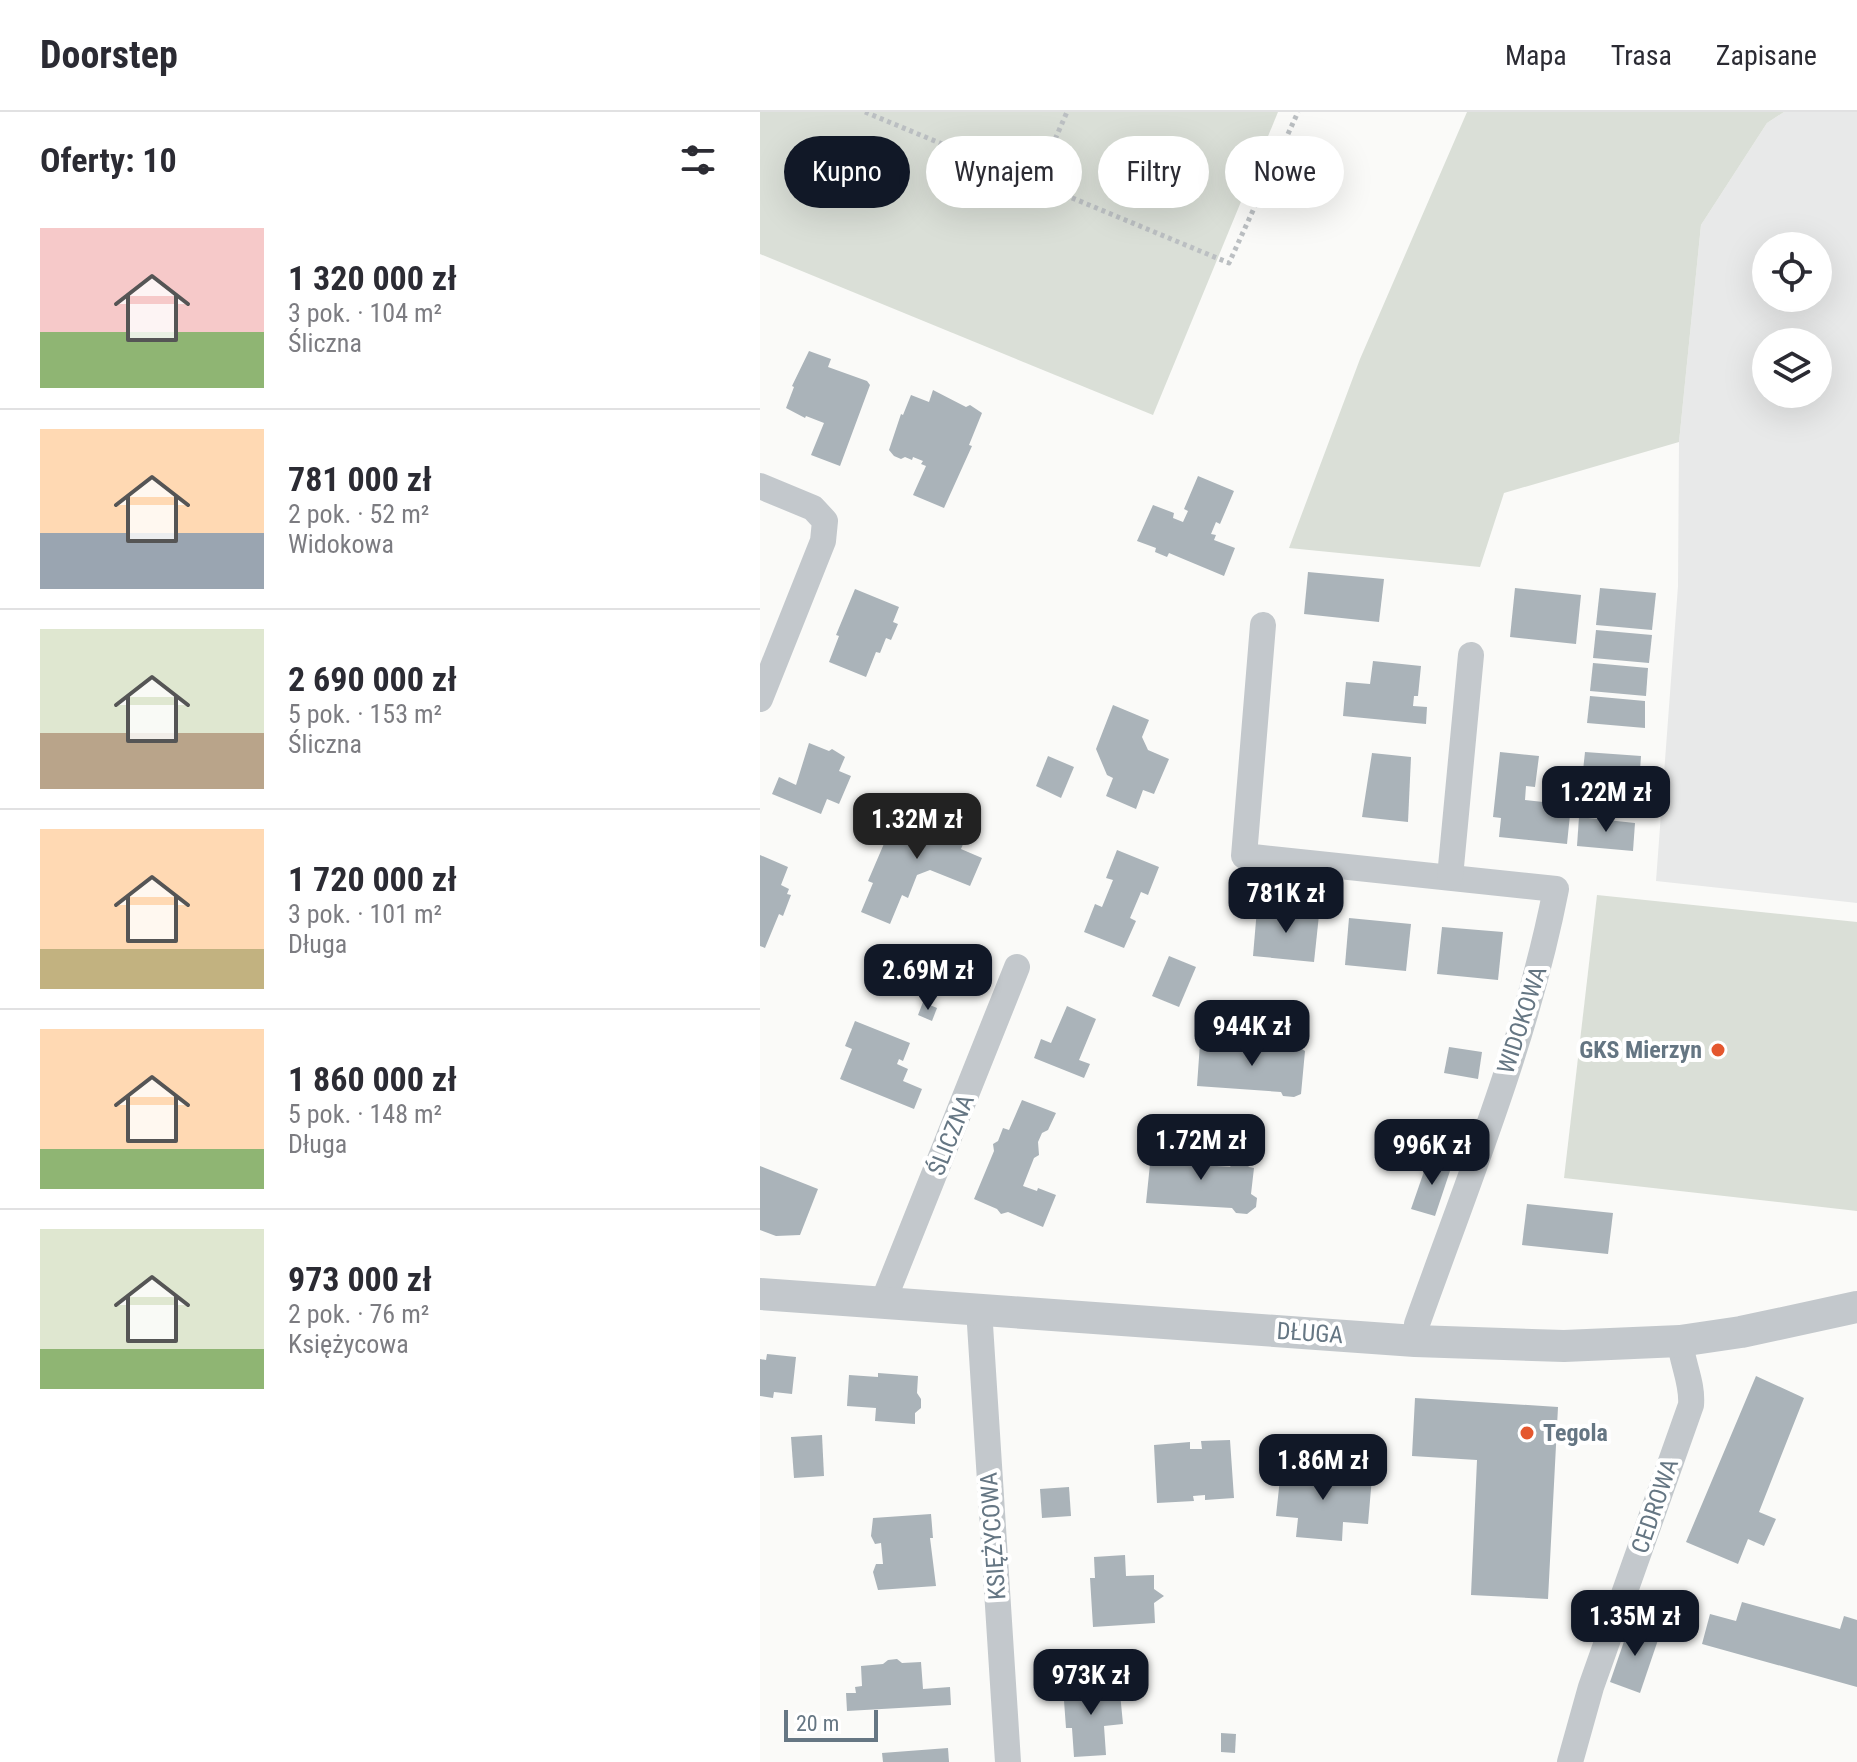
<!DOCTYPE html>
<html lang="pl">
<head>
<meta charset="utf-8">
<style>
  :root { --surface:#fff; --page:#f2f2f3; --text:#2b2b33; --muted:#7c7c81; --line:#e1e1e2; --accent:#111827 }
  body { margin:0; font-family:"Roboto Condensed",sans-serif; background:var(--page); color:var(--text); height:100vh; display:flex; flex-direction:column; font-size:30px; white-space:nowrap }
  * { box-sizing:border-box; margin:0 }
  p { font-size:26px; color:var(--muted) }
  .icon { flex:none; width:44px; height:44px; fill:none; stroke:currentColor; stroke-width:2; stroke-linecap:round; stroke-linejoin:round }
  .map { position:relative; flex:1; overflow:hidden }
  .sheet { display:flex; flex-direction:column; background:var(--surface); width:760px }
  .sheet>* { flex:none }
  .top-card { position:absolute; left:24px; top:24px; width:760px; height:72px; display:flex; gap:16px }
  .controls { position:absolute; left:992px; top:120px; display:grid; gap:16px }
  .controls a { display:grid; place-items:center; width:80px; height:80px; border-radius:50%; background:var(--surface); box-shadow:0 8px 32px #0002; font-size:40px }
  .scale { position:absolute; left:24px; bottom:20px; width:94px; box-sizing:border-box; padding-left:8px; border:4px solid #657683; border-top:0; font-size:22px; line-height:28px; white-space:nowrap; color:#657683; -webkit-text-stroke:6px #fff; paint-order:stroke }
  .price { position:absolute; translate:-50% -68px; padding:0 18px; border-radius:16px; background:var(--accent); color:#fff; font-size:26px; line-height:52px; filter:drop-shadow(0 2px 4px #0008) }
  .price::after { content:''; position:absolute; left:50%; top:48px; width:24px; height:18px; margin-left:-12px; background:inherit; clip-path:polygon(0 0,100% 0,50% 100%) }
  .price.selected { background:#222; color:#fff }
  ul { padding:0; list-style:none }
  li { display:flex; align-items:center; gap:24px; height:200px; padding:0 40px }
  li+li { border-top:2px solid var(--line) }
  li span { display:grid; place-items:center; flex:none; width:224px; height:160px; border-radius:0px; color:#555 }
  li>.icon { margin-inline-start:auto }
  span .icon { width:96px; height:96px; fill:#fffc; stroke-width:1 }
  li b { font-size:34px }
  h2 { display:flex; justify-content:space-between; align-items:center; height:96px; padding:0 40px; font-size:34px }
  .tag { padding:0 28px; border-radius:36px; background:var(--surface); box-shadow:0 8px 32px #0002; font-size:28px; line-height:72px }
  .tag.selected { background:var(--accent); color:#fff }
  header { display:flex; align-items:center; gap:48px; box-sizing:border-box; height:112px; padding:0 40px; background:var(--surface); border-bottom:2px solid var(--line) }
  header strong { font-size:38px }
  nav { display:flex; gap:44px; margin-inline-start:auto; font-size:28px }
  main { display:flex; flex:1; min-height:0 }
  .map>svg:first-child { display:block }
  .built { fill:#e8e9e9; fill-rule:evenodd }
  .green { fill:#dadfd7 }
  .building { fill:#aab3b9 }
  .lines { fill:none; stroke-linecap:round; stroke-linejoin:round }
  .path { stroke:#bbbfc2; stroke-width:5; stroke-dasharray:4 4; stroke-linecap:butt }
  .minor { stroke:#c3c8cc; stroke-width:26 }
  .tertiary { stroke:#c3c8cc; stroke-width:32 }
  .poi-dot { fill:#e4572e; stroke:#fff; stroke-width:3 }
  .labels { text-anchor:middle; stroke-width:8; stroke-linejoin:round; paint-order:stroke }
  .street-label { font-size:24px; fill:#657683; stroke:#fff }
  .poi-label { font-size:24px; font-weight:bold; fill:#657683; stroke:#fff; text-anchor:end }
</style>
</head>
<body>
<header>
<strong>Doorstep</strong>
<nav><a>Mapa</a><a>Trasa</a><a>Zapisane</a></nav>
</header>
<main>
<section class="sheet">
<h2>Oferty: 10<svg class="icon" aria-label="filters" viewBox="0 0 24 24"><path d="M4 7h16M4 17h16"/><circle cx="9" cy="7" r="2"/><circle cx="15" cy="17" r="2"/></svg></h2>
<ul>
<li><span style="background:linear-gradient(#f6c9c9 65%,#8fb573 0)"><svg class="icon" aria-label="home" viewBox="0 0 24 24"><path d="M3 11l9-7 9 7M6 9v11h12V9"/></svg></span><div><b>1 320 000 zł</b><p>3 pok. · 104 m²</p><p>Śliczna</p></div></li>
<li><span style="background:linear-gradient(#ffd9b3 65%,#9aa5b1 0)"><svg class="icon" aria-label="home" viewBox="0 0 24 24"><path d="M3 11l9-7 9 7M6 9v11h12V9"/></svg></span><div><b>781 000 zł</b><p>2 pok. · 52 m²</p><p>Widokowa</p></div></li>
<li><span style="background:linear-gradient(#dfe7d0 65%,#b9a48a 0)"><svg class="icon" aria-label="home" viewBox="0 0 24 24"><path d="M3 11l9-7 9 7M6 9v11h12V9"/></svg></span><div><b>2 690 000 zł</b><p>5 pok. · 153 m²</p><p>Śliczna</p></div></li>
<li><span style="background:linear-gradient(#ffd9b3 75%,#c2b280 0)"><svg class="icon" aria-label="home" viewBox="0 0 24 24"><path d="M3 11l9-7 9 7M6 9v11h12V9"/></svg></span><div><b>1 720 000 zł</b><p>3 pok. · 101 m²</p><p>Długa</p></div></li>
<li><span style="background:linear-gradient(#ffd9b3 75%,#8fb573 0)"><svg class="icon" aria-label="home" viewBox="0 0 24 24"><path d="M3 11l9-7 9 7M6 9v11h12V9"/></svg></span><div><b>1 860 000 zł</b><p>5 pok. · 148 m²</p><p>Długa</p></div></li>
<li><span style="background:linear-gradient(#dfe7d0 75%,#8fb573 0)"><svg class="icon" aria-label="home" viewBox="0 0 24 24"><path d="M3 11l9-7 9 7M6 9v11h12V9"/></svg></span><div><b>973 000 zł</b><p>2 pok. · 76 m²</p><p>Księżycowa</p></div></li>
</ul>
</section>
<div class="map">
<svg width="1097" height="1650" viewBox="0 0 1097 1650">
  <rect width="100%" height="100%" fill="#fafaf8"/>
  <!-- built -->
  <path class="built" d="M1024,0H1097V791L896,769L918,474L919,330L941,113L1007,11ZM1006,134H1058V186H1006ZM1006,230H1058V282H1006Z"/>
  <!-- green -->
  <g class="green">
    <path d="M0,0H518L393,303L0,142Z"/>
    <path d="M707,0H1024L1007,11L941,113L919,330L744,381L720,455L529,436L600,247Z"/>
    <path d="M837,783L1097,810V1099L804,1066Z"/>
  </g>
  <!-- building -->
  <g class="building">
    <path d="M49,239L71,247L68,255L107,269L110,273L80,354L51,343L64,311L46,304L45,306L26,296L34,275L32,274Z"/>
    <path d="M173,278L206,295L210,293L222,301L209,333L212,334L184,396L153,383L166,354L161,352L163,349L153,345L152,348L145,345L141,347L134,344L129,338L141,302L143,303L151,283L169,290Z"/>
    <path d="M438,364L474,379L460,412L456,410L451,422L456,423L454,428L475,436L464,464L409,441L407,445L395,440L396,436L377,429L393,393L414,401L413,406L423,410L428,399L424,397Z"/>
    <path d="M548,460L624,467L619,510L544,502Z"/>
    <path d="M755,476L821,483L816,532L750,525Z"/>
    <path d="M840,476L896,481L892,518L836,513Z"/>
    <path d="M95,477L139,495L133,510L138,512L131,528L126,526L120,541L116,540L106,565L69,550L79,524L76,523Z"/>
    <path d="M836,518L892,523L889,551L833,546Z"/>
    <path d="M613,549L661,554L658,584H654L653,594L667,595L666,612L583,604L586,570L610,572Z"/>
    <path d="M833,551L888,556L886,584L830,579Z"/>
    <path d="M830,584L885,589V616L827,611Z"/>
    <path d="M353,593L389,608L382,625L388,638L409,647L394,682L383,678L376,697L346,684L353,666L347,663L336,637Z"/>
    <path d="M49,631L69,639L72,637L85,645L79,659L91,664L79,692L67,687L61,702L12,682L19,665L36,673Z"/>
    <path d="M740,640L779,644L775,675L766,674L765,688L811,693L807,732L739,725L741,706L733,705Z"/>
    <path d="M825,640L881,644L879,673L822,668Z"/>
    <path d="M612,641L651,645L648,710L602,705Z"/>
    <path d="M288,644L314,655L301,686L276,674Z"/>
    <path d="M164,689L194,701L185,723L204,730L201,737L222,746L210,774L170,758L157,763L148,786L142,783L130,812L101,800L113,771L108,769L129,720L137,713L156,710Z"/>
    <path d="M819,705L875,711L873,739L817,734Z"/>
    <path d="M357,738L399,755L388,783L381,780L370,806L376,809L364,836L324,820L335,792L342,795L353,768L346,766Z"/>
    <path d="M0,743L28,755L21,773L29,777L27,782L31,783L23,804L19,802L5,836L0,834Z"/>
    <path d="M497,797L559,803L554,850L493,844Z"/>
    <path d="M589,806L651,812L646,859L585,853Z"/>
    <path d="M682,815L743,820L738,868L677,862Z"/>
    <path d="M409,844L436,855L419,895L392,884Z"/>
    <path d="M163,890L177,896L172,909L158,903Z"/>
    <path d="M307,894L336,907L319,948L330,952L324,966L274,946L281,927L291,931Z"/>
    <path d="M95,909L150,931L143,949L139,947L137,952L148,957L143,969L162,977L154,997L80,967L92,937L85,934Z"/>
    <path d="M440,931L523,937L526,933L537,934L545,939L541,982L534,985L523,984L521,980L437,974Z"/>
    <path d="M689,935L722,940L718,967L684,961Z"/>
    <path d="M262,988L296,1001L288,1018L282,1021L278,1030L279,1043L274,1046L263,1074L277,1079L278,1076L296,1083L283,1115L248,1100L241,1102L237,1097L214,1087L234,1039L233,1032L238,1029L243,1016L249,1018Z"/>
    <path d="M411,1031L445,1032L444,1053L470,1055L474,1049L485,1050L489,1055L494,1056L491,1082L497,1086L496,1095L487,1102L476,1101L472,1096L386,1091L390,1052H409Z"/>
    <path d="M669,1045L692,1053L675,1104L651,1097Z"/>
    <path d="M0,1054L58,1077L40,1123L16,1124L0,1118Z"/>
    <path d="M767,1092L853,1101L848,1142L762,1133Z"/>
    <path d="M7,1242L36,1245L32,1282L14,1280L13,1286L0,1284V1247L6,1248Z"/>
    <path d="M118,1261L158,1264L157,1281L161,1287V1296L155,1301V1312L115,1309L116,1296L87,1294L89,1263L118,1265Z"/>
    <path d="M996,1264L1044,1286L999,1400L1016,1407L1004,1434L988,1427L978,1452L926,1430Z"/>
    <path d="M655,1286L798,1295L788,1487L711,1483L717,1348L652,1344Z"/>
    <path d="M62,1323L64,1364L34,1366L31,1325Z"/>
    <path d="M470,1328L474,1386L445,1388V1383L433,1384L434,1389L397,1391L394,1333L430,1330V1337H442L441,1329Z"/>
    <path d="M521,1357L612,1365L608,1412L583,1410L582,1429L536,1425L538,1406L516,1404Z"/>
    <path d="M309,1375L311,1404L282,1406L280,1377Z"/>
    <path d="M171,1402L173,1426H170L176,1474L118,1478L113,1460L116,1452H123L121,1431L115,1432L111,1424L113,1406Z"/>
    <path d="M365,1443L366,1464L394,1463V1477L404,1484L394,1491L395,1511L333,1515L330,1466H335L334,1445Z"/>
    <path d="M982,1490L1080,1517L1084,1504L1097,1508V1575L942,1532L950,1502L976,1509Z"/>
    <path d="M870,1512L900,1522L880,1581L850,1570Z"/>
    <path d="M137,1547L142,1551L161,1550L163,1577L190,1575L191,1593L87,1599L86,1581H96L95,1575L102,1574L101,1554L123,1552L128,1548Z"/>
    <path d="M335,1567L341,1571L342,1583L360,1581L363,1612L344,1614L346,1643L314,1645L312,1616H306L303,1575L323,1574L328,1568Z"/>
    <path d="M461,1621L476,1622L475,1641L461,1640Z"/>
    <path d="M188,1636L189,1650H123L122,1641Z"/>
  </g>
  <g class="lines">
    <!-- path -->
    <g class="path">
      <path d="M105,0L469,151L538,0"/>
      <path d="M276,71L307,0"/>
    </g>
    <!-- minor -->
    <g class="minor">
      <path d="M0,374L53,396L65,409L63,429L0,587"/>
      <path d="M503,513L484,744L796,777C767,926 708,1069 657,1212L655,1229"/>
      <path d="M690,765L711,543"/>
      <path d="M123,1190L257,855"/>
      <path d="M219,1197L248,1650"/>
      <path d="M810,1650L831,1575L931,1293C933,1271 922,1251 920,1229"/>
    </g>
    <!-- tertiary -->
    <path class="tertiary" d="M0,1182L655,1229L804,1234L920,1229L981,1220L1097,1195"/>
  </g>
  <!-- markers -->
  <g class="poi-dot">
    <circle cx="958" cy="938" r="8"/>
    <circle cx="767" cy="1321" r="8"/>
  </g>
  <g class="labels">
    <!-- street labels -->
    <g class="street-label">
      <text transform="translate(762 908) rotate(-72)" y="8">WIDOKOWA</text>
      <text transform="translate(191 1023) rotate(-68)" y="8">ŚLICZNA</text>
      <text transform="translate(550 1221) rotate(4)" y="8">DŁUGA</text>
      <text transform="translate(895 1394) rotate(-71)" y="8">CEDROWA</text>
      <text transform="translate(233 1424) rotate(-94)" y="8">KSIĘŻYCOWA</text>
    </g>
    <!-- poi labels -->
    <g class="poi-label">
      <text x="942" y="946">GKS Mierzyn</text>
      <text x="783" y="1329" text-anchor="start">Tegola</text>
    </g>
  </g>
</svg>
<div class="controls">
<a><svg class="icon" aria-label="locate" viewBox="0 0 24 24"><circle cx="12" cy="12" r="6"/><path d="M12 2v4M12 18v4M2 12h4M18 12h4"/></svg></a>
<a><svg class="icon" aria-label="layers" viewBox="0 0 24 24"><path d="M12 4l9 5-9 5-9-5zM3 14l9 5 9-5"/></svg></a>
</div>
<div class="scale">20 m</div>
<b class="price" style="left:846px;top:722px">1.22M zł</b>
<b class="price selected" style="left:157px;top:749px">1.32M zł</b>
<b class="price" style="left:526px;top:823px">781K zł</b>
<b class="price" style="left:168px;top:900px">2.69M zł</b>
<b class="price" style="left:492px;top:956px">944K zł</b>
<b class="price" style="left:441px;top:1070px">1.72M zł</b>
<b class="price" style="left:672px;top:1075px">996K zł</b>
<b class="price" style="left:563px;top:1390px">1.86M zł</b>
<b class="price" style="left:875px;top:1546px">1.35M zł</b>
<b class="price" style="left:331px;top:1605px">973K zł</b>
<div class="top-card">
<a class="tag selected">Kupno</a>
<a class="tag">Wynajem</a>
<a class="tag">Filtry</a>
<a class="tag">Nowe</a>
</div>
</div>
</main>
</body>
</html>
